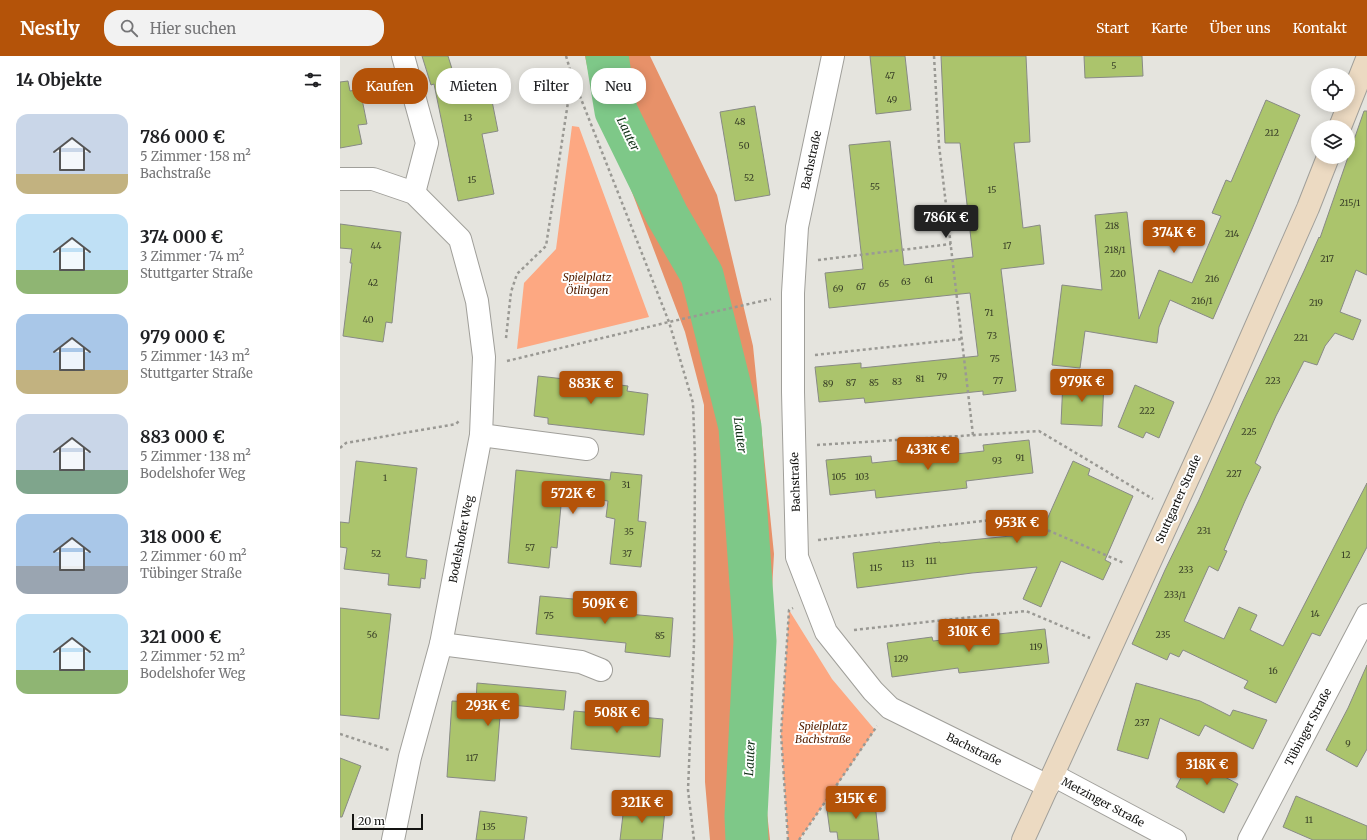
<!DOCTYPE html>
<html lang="de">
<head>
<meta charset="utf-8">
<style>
  :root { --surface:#fff; --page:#f2f2f2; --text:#202124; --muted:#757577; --accent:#b45309 }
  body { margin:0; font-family:Merriweather,serif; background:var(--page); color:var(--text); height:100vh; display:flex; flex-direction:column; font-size:15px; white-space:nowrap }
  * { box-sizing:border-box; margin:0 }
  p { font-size:13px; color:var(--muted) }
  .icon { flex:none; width:22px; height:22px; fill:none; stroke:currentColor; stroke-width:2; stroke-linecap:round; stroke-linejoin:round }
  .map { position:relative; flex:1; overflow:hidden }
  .sheet { display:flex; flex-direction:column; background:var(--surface); width:340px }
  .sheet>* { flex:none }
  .guide { position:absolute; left:12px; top:12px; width:380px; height:36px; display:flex; gap:8px }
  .controls { position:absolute; left:971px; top:12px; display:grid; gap:8px }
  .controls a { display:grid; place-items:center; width:44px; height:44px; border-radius:50%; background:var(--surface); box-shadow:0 2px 10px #0003; font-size:20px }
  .scale { position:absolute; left:12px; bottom:10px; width:71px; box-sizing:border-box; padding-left:4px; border:2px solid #141412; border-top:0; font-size:11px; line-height:14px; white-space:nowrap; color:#141412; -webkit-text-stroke:3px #fff; paint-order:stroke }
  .price { position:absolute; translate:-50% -34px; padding:0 9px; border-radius:4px; background:var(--accent); color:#fff; font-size:13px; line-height:26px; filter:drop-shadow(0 1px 2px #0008) }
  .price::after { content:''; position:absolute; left:50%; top:24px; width:12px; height:9px; margin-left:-6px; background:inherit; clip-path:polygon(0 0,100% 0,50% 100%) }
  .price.active { background:#222; color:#fff }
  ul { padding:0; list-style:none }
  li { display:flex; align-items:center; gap:12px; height:100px; padding:0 16px }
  li span { display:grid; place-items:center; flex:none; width:112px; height:80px; border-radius:12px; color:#555 }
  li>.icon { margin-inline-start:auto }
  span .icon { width:48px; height:48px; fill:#fffc; stroke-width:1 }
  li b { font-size:17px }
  h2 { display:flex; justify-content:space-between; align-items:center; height:48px; padding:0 16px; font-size:17px }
  .tag { padding:0 14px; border-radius:16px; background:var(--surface); box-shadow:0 2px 10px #0003; font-size:14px; line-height:36px }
  .tag.active { background:var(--accent); color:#fff }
  header { display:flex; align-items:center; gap:24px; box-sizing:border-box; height:56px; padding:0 20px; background:var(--accent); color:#fff }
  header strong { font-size:19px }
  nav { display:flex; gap:22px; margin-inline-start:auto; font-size:14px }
  .search { width:280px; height:36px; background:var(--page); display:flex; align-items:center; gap:10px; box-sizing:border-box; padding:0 14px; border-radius:16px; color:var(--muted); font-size:15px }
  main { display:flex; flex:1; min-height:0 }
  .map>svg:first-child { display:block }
  .green { fill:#fda882 }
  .forest { fill:#e79169 }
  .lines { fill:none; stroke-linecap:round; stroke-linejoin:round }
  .river { stroke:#7ec888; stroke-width:43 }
  .building { fill:#abc46c; stroke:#888a85 }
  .minor-casing { stroke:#a09f9a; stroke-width:24 }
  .secondary-casing { stroke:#a09f9a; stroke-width:24 }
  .path { stroke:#9a9994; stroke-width:2.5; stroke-dasharray:3 3; stroke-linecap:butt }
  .minor { stroke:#fff; stroke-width:22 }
  .secondary { stroke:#ecdac2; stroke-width:22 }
  .labels { text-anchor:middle; stroke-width:4; stroke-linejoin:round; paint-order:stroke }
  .number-label { font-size:9px; fill:#3a4028 }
  .street-label { font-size:11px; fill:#141412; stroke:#fff }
  .park-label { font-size:11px; font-style:italic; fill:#592305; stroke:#fff }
  .water-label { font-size:12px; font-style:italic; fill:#133219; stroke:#fff }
</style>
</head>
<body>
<header>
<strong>Nestly</strong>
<div class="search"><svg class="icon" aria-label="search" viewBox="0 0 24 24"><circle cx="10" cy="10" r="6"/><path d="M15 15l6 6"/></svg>Hier suchen</div>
<nav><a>Start</a><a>Karte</a><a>Über uns</a><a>Kontakt</a></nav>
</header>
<main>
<section class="sheet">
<h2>14 Objekte<svg class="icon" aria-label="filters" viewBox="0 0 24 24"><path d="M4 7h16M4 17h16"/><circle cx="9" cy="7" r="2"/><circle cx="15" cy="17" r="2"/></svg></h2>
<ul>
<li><span style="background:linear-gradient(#c9d6e8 75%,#c2b280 0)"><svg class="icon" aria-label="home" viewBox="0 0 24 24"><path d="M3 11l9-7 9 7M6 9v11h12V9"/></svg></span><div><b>786 000 €</b><p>5 Zimmer · 158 m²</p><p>Bachstraße</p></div></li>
<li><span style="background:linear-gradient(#bfe0f5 70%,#8fb573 0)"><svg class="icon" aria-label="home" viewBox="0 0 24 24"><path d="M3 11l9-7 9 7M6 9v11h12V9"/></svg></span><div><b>374 000 €</b><p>3 Zimmer · 74 m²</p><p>Stuttgarter Straße</p></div></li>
<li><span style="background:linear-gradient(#a9c7e8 70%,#c2b280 0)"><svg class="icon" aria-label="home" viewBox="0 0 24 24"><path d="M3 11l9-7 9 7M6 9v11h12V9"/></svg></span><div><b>979 000 €</b><p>5 Zimmer · 143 m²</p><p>Stuttgarter Straße</p></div></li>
<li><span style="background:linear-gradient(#c9d6e8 70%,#7fa58c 0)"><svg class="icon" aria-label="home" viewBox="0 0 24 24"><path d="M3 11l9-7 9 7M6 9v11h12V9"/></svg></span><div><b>883 000 €</b><p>5 Zimmer · 138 m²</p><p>Bodelshofer Weg</p></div></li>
<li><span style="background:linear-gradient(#a9c7e8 65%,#9aa5b1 0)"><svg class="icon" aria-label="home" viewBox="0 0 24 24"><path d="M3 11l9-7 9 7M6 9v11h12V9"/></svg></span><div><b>318 000 €</b><p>2 Zimmer · 60 m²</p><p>Tübinger Straße</p></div></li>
<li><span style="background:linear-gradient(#bfe0f5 70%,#8fb573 0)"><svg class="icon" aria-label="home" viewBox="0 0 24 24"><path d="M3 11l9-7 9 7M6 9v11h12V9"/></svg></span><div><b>321 000 €</b><p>2 Zimmer · 52 m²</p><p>Bodelshofer Weg</p></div></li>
</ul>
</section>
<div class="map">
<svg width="1027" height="784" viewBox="0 0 1027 784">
  <rect width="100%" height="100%" fill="#e5e4de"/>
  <!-- green -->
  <g class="green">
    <path d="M232,70L239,71L309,261L177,293L184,227L216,193Z"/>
    <path d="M449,554L492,623L535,674L459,784H448L441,678Z"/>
  </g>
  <!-- forest -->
  <path class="forest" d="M245,0H310L377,139L413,290L434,498L422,710L430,784H370L365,726L364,349L345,276L251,28Z"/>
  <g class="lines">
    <!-- river -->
    <path class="river" d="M267,0L276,55L327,159L362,219L400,371L415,585L406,760L407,784"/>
  </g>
  <!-- building -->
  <g class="building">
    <path d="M82,0H108L122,45L124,44L125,45L151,40L158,75L142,78L154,138L118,145L94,28L91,29Z"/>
    <path d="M530,0H565L571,54L536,58Z"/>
    <path d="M601,0H686L690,86L674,87L683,172L700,169L704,208L661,213L676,335L643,339V335L525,347L524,342L479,346L475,311L521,307V312L638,300L630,237L489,252L485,217L523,213L509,89L550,85L564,209L633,201L620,87H605Z"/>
    <path d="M744,0H802L803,20L745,22Z"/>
    <path d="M8,25L10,35L20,33L27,68L18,69L22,88L0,92V26Z"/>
    <path d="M926,44L960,59L912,173L873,263L830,244L819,271L817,287L745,275L740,312L712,309L722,229L762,234L755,159L787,156L799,263L819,214L852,227L881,160L872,157L886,124L891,126Z"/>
    <path d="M415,50L430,139L395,145L380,56Z"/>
    <path d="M1024,55H1027V219L1016,214L1000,256L1021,264L1013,284L995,277L985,290L977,309L964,305L936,360L915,407L921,411L905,445L884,494L887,495L878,515L869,510L844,565L884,583L899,551L917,559L910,574L943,590L1027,427V491L980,580L972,577L936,647L904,632L908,625L843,594L839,601L830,597L827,604L792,588L825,514L859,444L903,345L964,215L979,181L980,182Z"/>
    <path d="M0,168L61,176L52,267L46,266L43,286L3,280L12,207H10L12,193L0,192Z"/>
    <path d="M252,319L272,322V328L288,330L287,335L308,338L304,379L208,368V362L194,360L198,320L251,326Z"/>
    <path d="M723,324L764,326L762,370L721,368Z"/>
    <path d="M795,329L834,346L819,382L806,376L803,382L778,371Z"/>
    <path d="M689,384L693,417L626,425L627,432L536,442L535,434L490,439L486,404L531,400L532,407L644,395L643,389Z"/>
    <path d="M16,405L77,412L66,501L87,504L85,523L81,522L80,532L48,529L49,518L4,513L7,492L0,491V466L9,467Z"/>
    <path d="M733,405L750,413L748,419L793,440L765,504L771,507L763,524L721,505L701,551L683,543L697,511L632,517L517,532L513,497L600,486V487L701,477Z"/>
    <path d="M176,414L270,424L271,416L302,419L298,465L306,466L301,511L270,508L275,463L266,461L268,445L222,439L217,492L211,491L209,512L168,507Z"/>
    <path d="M200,540L289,548L288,558L333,562L330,601L285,596L286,587L196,578Z"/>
    <path d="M0,552L51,558L39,663L0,659Z"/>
    <path d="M705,573L709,607L619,617L618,612L552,621L547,587L592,581L593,585Z"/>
    <path d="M1027,609V693L1017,711L986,694L1008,652Z"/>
    <path d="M137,627L226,635L224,654L161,648L155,725L107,721L112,645L136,646Z"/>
    <path d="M796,627L860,645L890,660L893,654L927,664L913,693L865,669L859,680L820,662L808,703L777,694Z"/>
    <path d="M234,655L323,663L320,701L231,693Z"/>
    <path d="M0,702L21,710L2,761H0Z"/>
    <path d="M851,703L898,728L884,757L836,731Z"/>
    <path d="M534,738L539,784H498L497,776H490L487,754L514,751L512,740Z"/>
    <path d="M956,740L1027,770V784H973L943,771Z"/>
    <path d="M284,750L325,754L322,784H280Z"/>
    <path d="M140,755L187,761L184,784H136Z"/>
  </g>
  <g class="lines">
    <!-- minor casing -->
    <g class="minor-casing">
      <g id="minor">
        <path d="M63,0L87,87L74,137"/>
        <path d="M493,0L457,171L453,237V336L457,501L486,576L533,635L550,652L708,730"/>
        <path d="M0,123H33L74,137L120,183L137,245L144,301L141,379L101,588L70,701L53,784"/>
        <path d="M141,379L247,393"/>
        <path d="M101,588L241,606L261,614"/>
        <path d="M713,719L835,784"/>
        <path d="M909,784L1027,559"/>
      </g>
    </g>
    <!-- secondary casing -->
    <g class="secondary-casing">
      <g id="secondary">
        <path d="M1000,71L1027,3"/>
        <path d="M683,784L881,350L968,152L988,101"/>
      </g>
    </g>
    <!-- path -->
    <g class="path">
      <path d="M226,0L232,20L329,266L353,347L355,401L354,587L348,734L354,784"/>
      <path d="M594,0L599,89L633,379"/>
      <path d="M478,204L611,188"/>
      <path d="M166,282L171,236L177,218L206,190L232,20"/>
      <path d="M475,299L622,283"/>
      <path d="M167,305L329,266L431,243"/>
      <path d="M477,389L699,375L813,443"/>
      <path d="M0,392L6,387L116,368L119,365"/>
      <path d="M478,484L677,461L784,507"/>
      <path d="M514,574L686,555L750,582"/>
      <path d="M0,678L49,694"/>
      <path d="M448,784L441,678L449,554L453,552"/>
      <path d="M459,784L537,670"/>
    </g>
    <!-- minor -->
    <use href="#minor" class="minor"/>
    <!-- secondary -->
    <use href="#secondary" class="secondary"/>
  </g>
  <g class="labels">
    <!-- number labels -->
    <g class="number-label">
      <text x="774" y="13">5</text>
      <text x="550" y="23">47</text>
      <text x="552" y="47">49</text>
      <text x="128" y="65">13</text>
      <text x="400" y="69">48</text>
      <text x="932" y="80">212</text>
      <text x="404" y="93">50</text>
      <text x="409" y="125">52</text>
      <text x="132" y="127">15</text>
      <text x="535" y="134">55</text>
      <text x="652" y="137">15</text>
      <text x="1010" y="150">215/1</text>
      <text x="772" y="173">218</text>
      <text x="892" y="181">214</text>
      <text x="36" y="193">44</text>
      <text x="667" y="193">17</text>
      <text x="775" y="197">218/1</text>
      <text x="987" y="206">217</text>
      <text x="778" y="221">220</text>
      <text x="872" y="226">216</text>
      <text x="589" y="227">61</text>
      <text x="566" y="229">63</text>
      <text x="33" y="230">42</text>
      <text x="544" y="231">65</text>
      <text x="521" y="234">67</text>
      <text x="498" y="236">69</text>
      <text x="862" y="248">216/1</text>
      <text x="976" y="250">219</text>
      <text x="649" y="260">71</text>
      <text x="28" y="267">40</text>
      <text x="652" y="283">73</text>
      <text x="961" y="285">221</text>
      <text x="655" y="306">75</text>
      <text x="602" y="324">79</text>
      <text x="580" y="326">81</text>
      <text x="658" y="328">77</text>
      <text x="933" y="328">223</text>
      <text x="557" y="329">83</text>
      <text x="511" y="330">87</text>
      <text x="534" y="330">85</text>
      <text x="488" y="331">89</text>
      <text x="807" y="358">222</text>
      <text x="909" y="379">225</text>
      <text x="680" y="405">91</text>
      <text x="657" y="408">93</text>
      <text x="894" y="421">227</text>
      <text x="499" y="424">105</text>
      <text x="522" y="424">103</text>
      <text x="45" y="425">1</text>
      <text x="286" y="432">31</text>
      <text x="864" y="478">231</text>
      <text x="289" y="479">35</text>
      <text x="190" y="495">57</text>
      <text x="36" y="501">52</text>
      <text x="287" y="501">37</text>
      <text x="1006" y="502">12</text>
      <text x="591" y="508">111</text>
      <text x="568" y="511">113</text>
      <text x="536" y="515">115</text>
      <text x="846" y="517">233</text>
      <text x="835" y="542">233/1</text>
      <text x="975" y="561">14</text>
      <text x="209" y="563">75</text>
      <text x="32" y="582">56</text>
      <text x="823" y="582">235</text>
      <text x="320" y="583">85</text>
      <text x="696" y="594">119</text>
      <text x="561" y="606">129</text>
      <text x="933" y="618">16</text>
      <text x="802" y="670">237</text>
      <text x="1008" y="691">9</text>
      <text x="132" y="705">117</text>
      <text x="969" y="767">11</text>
      <text x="149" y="774">135</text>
    </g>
    <!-- street labels -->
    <g class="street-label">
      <text transform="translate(471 104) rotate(-78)" y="4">Bachstraße</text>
      <text transform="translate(455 426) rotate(-92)" y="4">Bachstraße</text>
      <text transform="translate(838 443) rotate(-66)" y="4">Stuttgarter Straße</text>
      <text transform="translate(121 483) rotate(-79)" y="4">Bodelshofer Weg</text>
      <text transform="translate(968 671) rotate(-62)" y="4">Tübinger Straße</text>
      <text transform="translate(634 693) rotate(26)" y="4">Bachstraße</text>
      <text transform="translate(763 746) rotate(28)" y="4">Metzinger Straße</text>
    </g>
    <!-- park labels -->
    <g class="park-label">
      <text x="247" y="225">Spielplatz<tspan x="247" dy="13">Ötlingen</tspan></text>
      <text x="483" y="674">Spielplatz<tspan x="483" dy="13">Bachstraße</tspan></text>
    </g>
    <!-- water labels -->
    <g class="water-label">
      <text transform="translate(288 78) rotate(64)" y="4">Lauter</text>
      <text transform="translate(400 379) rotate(83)" y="4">Lauter</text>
      <text transform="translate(410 702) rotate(-87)" y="4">Lauter</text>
    </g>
  </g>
</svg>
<div class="controls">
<a><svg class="icon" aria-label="locate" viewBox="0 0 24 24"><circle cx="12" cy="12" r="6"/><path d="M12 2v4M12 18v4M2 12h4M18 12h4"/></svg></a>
<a><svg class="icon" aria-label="layers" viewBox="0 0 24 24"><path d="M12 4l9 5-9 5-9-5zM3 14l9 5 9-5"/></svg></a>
</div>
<div class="scale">20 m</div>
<b class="price active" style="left:606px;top:183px">786K €</b>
<b class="price" style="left:834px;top:198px">374K €</b>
<b class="price" style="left:742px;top:347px">979K €</b>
<b class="price" style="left:251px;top:349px">883K €</b>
<b class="price" style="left:588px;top:415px">433K €</b>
<b class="price" style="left:233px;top:459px">572K €</b>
<b class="price" style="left:677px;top:488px">953K €</b>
<b class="price" style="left:265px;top:569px">509K €</b>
<b class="price" style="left:629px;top:597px">310K €</b>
<b class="price" style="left:148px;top:671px">293K €</b>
<b class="price" style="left:277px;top:678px">508K €</b>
<b class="price" style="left:867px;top:730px">318K €</b>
<b class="price" style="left:516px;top:764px">315K €</b>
<b class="price" style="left:302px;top:768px">321K €</b>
<div class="guide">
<a class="tag active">Kaufen</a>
<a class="tag">Mieten</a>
<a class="tag">Filter</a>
<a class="tag">Neu</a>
</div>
</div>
</main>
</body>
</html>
